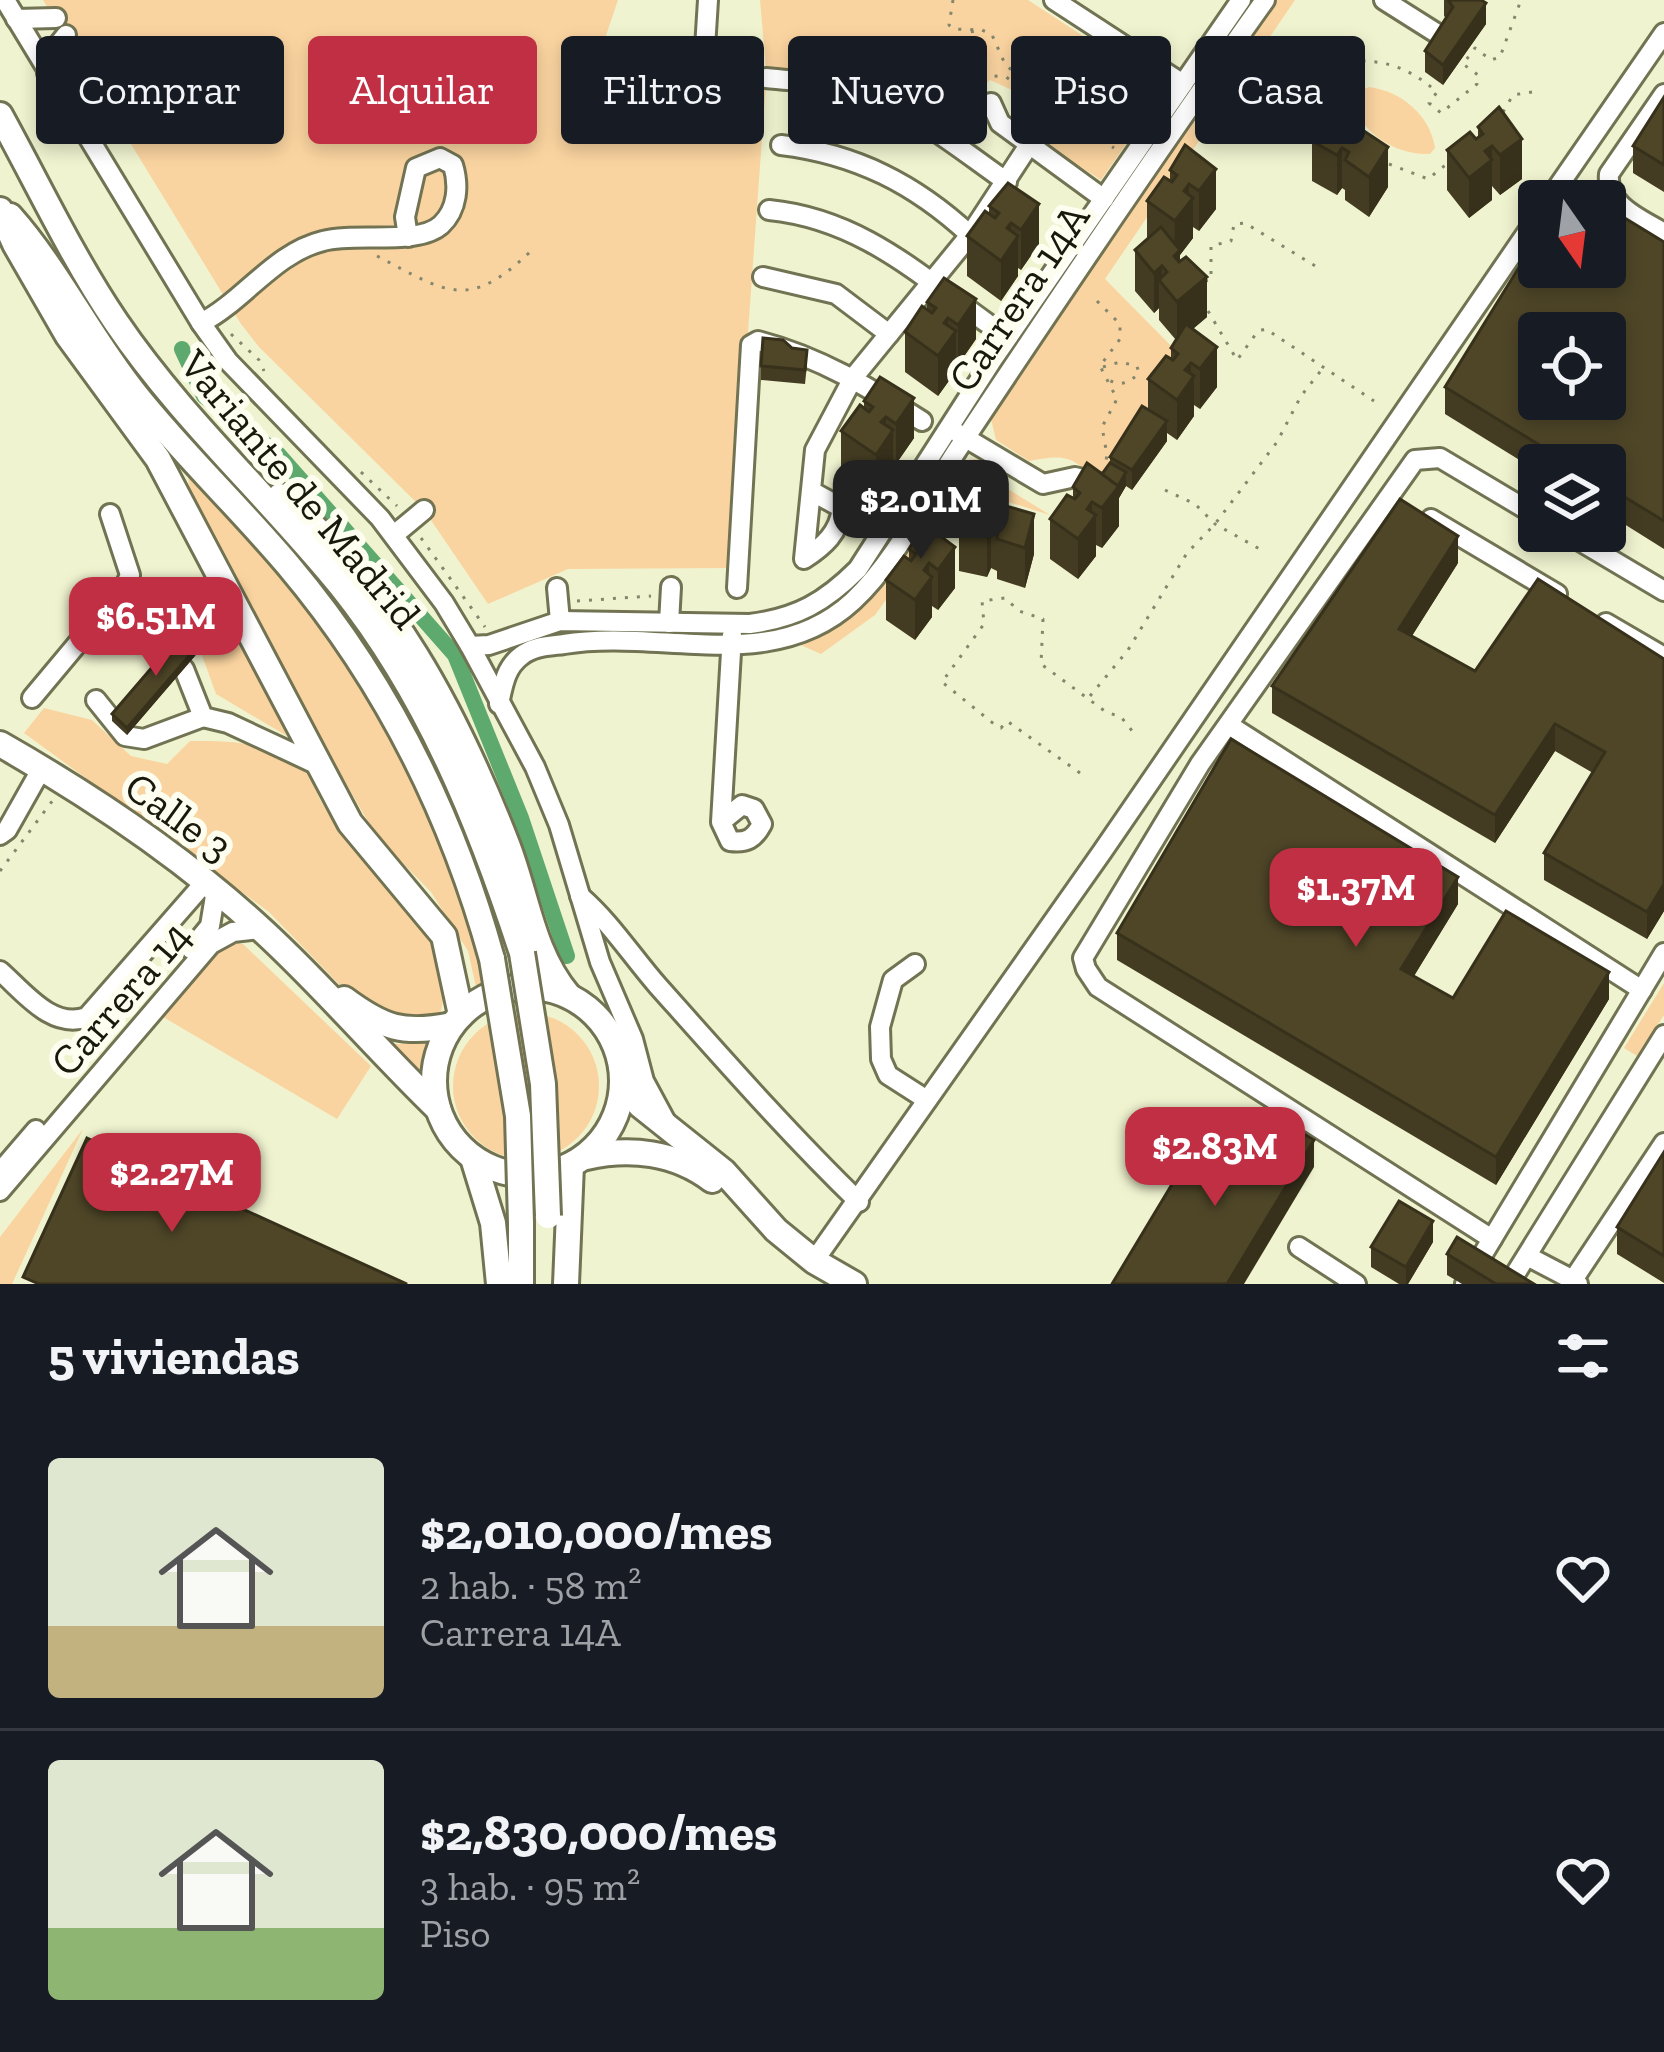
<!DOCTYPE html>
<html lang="es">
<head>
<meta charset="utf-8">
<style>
  :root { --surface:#171b24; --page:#20242c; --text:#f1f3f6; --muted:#9ea1a6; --line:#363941; --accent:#c02f43 }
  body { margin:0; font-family:"Zilla Slab",serif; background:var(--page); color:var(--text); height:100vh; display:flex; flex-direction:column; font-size:45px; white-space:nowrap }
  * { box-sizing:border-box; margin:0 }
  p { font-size:39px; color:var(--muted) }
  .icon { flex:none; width:66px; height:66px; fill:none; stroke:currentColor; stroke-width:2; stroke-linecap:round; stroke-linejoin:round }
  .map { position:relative; height:1284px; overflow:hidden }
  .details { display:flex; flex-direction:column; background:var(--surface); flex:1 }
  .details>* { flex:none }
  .guide { position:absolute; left:36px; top:36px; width:1593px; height:108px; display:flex; gap:24px }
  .needle { width:78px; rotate:166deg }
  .tools { position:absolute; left:1518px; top:180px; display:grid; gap:24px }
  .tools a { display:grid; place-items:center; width:108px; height:108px; border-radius:12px; background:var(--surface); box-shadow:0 6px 18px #0003; font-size:60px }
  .price { position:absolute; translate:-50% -102px; padding:0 27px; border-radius:24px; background:var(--accent); color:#fff; font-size:39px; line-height:78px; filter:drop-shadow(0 3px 6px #0008) }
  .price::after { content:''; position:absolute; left:50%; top:72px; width:36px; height:27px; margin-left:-18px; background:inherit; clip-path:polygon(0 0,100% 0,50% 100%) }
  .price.active { background:#222; color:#fff }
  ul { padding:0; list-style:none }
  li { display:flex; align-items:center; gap:36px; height:300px; padding:0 48px }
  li+li { border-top:3px solid var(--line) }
  li span { display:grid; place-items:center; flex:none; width:336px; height:240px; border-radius:12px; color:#555 }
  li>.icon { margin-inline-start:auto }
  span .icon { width:144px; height:144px; fill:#fffc; stroke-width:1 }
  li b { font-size:51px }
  h2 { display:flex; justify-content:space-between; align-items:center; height:144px; padding:0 48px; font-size:51px }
  .tag { padding:0 42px; border-radius:12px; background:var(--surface); box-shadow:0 6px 18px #0003; font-size:42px; line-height:108px }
  .tag.active { background:var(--accent); color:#fff }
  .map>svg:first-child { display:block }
  .green { fill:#fad4a0 }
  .water { fill:#5da96e }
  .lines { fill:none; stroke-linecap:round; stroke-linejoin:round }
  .canal { stroke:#5da96e; stroke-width:16 }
  .minor-casing { stroke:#717353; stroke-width:24 }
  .major-casing { stroke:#717353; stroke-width:30 }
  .path { stroke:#84866d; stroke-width:3; stroke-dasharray:3 9; stroke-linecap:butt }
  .minor { stroke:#fff; stroke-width:18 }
  .major { stroke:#fff; stroke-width:24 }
  .major-bridge-casing { stroke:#717353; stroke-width:30; stroke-linecap:butt }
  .major-bridge { stroke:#fff; stroke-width:24 }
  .wall { fill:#443c22 }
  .shaded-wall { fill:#37311c }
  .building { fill:#4f4628; stroke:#37311c; stroke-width:3; fill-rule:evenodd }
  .labels { text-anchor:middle; stroke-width:12; stroke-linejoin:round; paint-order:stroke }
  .street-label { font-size:42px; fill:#18190c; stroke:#fdfef0 }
</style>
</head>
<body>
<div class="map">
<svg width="1664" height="1284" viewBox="0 0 1664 1284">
  <rect width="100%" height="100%" fill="#f0f3cf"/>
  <!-- green -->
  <g class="green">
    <path d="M43,0H618L598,59L668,103L766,69L760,0H1028L1164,89L1101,180C1061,153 1025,141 1014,91L990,80L944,122L874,80L767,69L731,568L568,569L488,604L424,510L259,347L241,324Z"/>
    <path d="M1256,0H1295L1105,279L1183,358L1105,484C1071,460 1073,452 1029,461L996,440L990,415Z"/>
    <path d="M1369,87C1401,91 1430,115 1435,148L1430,154C1397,156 1360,133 1352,100L1355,93Z"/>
    <path d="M946,449L960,461L977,459L972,467L1050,515L967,489L875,615L821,654L778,635L839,604L872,570Z"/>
    <path d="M186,464C291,585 395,708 452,860C467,900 476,943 488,984L476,987L468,951L431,892L377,837L338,770L190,490Z"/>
    <path d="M206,572L287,736L216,694L196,639Z"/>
    <path d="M44,708L92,720L131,756L167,764L190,741C238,741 264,741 304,771C314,778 315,792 322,803C360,864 465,932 440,1014L421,1022L363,1009L269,912L24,733Z"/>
    <path d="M229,941L243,944L371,1066L337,1119L163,1017L214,949Z"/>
    <path d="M1664,983V1015L1637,1056L1624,1048Z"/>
    <circle cx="526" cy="1086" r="73"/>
    <path d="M427,1043L421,1076L391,1044Z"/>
    <path d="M83,1129L12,1284H0V1237Z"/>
  </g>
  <!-- water -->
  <path class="water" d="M884,40L921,66L948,50L966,56C946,74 943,79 956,103L948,108L940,105C922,85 892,67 866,63C843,59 822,66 801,54L800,47C828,37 850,55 878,50Z"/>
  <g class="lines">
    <!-- canal -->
    <path class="canal" d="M182,349L204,396L278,454L455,655L521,818L567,956"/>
    <!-- minor casing -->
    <g class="minor-casing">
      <g id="minor">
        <path d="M5,0L201,323L228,361L380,518L444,603L470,646L535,767L559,825L600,962L633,1039L644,1081L665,1120"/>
        <path d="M1054,0L1183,84"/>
        <path d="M1384,0L1441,36"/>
        <path d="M16,19L56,18"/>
        <path d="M705,48L708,0"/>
        <path d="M47,73L54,50L66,35"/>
        <path d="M766,78C791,81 818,81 842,87C905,102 955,146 1007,182"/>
        <path d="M1664,94L1609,174C1606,206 1640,218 1664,233"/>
        <path d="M991,103L1000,123L1104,199"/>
        <path d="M781,145C856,154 915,184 970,235"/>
        <path d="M1548,201L1664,33"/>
        <path d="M769,210C859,219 916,272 987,323"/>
        <path d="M763,277L836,294L889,334"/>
        <path d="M201,323C244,301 274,253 323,241C355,232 418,246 441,225C458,209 459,185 453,165L440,158L416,168L405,217L408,237"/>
        <path d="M959,434L1043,484L1075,477L1102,484"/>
        <path d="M811,491L842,508C839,533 824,546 804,559L815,450L853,378L970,235L1029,145"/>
        <path d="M1431,519L1557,594"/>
        <path d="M1563,531L1664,591"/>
        <path d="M394,535L424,510"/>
        <path d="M557,588L560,621"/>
        <path d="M737,588L751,345L758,341C820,357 868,387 922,421"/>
        <path d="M669,623L671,587"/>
        <path d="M1606,623L1664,657"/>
        <path d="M470,646L489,645L560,621L750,624C797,618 825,602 858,569L993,359L1241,0"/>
        <path d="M184,669L203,717L228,723L316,764"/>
        <path d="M32,698L124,588L130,575L110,514"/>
        <path d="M96,700L125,736L144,739L203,717"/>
        <path d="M499,704C503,686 505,668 521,656C533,646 549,646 564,644C660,628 772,676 853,601C899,558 927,494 962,443C1061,294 1161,146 1265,0"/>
        <path d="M1229,725L1642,990"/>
        <path d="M721,822L742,805L754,809L762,824C754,839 747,843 730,841L721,822L732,635"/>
        <path d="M0,835L7,830L42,768"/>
        <path d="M580,896C611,923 631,955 658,986C724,1060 788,1133 859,1202"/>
        <path d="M191,949L210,926L216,890"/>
        <path d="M915,964L893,980L880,1027L881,1059L888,1075L927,1100"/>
        <path d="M0,971C24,992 52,1030 87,1017L206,881"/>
        <path d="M0,1172L36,1130"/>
        <path d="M0,1191L211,944L233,932L260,929"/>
        <path d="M1492,1239L1098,987L1086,969L1083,958L1200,764L1415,460L1440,458L1539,517"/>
        <path d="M1299,1247L1356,1284"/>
        <path d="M1527,1256L1573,1280"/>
        <path d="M814,1261L1102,852L1539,215"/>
        <path d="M1465,1284L1664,953"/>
        <path d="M1509,1284L1664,1035"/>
        <path d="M1578,1284L1573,1280L1664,1143"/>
      </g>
    </g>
    <!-- major casing -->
    <g class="major-casing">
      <g id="major">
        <path d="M0,115C38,184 72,257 116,322C181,418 268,496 341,586C428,695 479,822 522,953"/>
        <path d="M0,210L15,244L68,336L158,459L350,823L444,936L461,1015"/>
        <path d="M10,216C58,270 90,338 136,395C183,454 239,507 288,565C385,680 452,814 492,959"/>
        <path d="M280,496C391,589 455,711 507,844C527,895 532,952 568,995"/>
        <path d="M0,744C93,797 184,858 263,931C324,987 378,1051 438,1109"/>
        <circle cx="528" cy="1081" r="94"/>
        <path d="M344,999C383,1028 403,1035 452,1025"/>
        <path d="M623,1078L640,1105L724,1172L776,1230L814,1261L854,1284"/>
        <path d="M586,1157C630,1147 675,1152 712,1180"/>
        <path d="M473,1158L493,1223L499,1284"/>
        <path d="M521,1223V1284"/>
        <path d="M566,1284L571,1165"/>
      </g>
    </g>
    <!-- path -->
    <g class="path">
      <path d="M953,0L949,25L954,29L982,30L992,35L1005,64L1040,97"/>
      <path d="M972,30L981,74"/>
      <path d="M72,58L69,67L73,77"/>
      <path d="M1052,107L1114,148"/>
      <path d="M1503,112L1513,95L1532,92"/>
      <path d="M1340,116L1336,98L1339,83L1355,73V61C1388,60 1412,70 1437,92L1429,103L1441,113L1477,84L1478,75L1463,64L1475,48L1491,60L1500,57L1521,0"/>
      <path d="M985,133C964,115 955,94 981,75L1006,77L1053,108"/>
      <path d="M1389,164L1428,179L1448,163"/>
      <path d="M377,256C446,292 468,312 531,251"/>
      <path d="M1205,281L1211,280V246L1231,241L1234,224L1245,223L1317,267"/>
      <path d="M1097,301L1120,324V339L1100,366L1117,399L1102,427L1107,455L1105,466"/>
      <path d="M1208,311L1237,360L1258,331L1266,329L1374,401"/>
      <path d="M231,334L259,360L264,371"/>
      <path d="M1103,367L1120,362L1137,366L1139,374C1127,383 1121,387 1107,379"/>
      <path d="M361,472L397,506"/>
      <path d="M1165,490L1195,504L1215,524L1265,552"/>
      <path d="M421,538L485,627"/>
      <path d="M577,601L651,596"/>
      <path d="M1090,696L1128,650L1187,553L1215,524L1277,442L1301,396L1323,368"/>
      <path d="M1080,773L1007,721L1001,728L994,724L942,682L984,624L982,601L1005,598L1019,611L1043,619L1041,664L1106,712L1121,717L1133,732"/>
      <path d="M0,871L53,800"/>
    </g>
    <!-- minor -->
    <use href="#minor" class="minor"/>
    <!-- major -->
    <use href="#major" class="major"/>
    <!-- major-bridge casing -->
    <g class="major-bridge-casing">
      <g id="major-bridge">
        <path d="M522,953L543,1084L548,1216"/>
        <path d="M492,959L518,1116L521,1223"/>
      </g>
    </g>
    <!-- major-bridge -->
    <use href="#major-bridge" class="major-bridge"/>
  </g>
  <!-- wall -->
  <g class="wall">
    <path d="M1444,0H1481L1486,24L1443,85L1425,72V51L1446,18L1444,16Z"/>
    <path d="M1664,97V192L1633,173V146Z"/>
    <path d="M1478,127L1522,179L1500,195L1492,186V200L1469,218L1447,190V150L1478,138Z"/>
    <path d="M1357,139L1388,187L1369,217L1345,200V190L1342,188L1337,195L1312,181V141Z"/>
    <path d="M1185,145L1216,209L1199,231L1193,227V238L1180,255V261L1207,317L1193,329L1217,387L1200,409L1194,405V416L1177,440L1167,433V441L1132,490L1126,486L1119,498V526L1102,548L1096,545V556L1078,579L1050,559V519L1073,498V487L1102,474L1110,463V457L1148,410V379L1171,359V348L1176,340L1159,320V308L1154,313L1135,291V250L1147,240V201L1170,181V170Z"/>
    <path d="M989,206L1039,244L1021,270L1018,268V276L1001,301L967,276V236L989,214Z"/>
    <path d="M1664,242V549L1605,512V465H1539V472L1445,414V387Z"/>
    <path d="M927,302L976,339L958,365L956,364V371L938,396L905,372V332L927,309Z"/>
    <path d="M807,364L805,384L761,380V366Z"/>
    <path d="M864,401L914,438L896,464L893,463V470L876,495L841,471V431L864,408Z"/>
    <path d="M998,515L1034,554L1025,588L997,579V571L991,568L987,577L959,571V531Z"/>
    <path d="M924,524L955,588L938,610L932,606V617L915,640L886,620V580L909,560V549Z"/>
    <path d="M1458,563L1412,636L1475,671L1664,659V911L1647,939L1544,880V853L1593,773L1555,751L1495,843L1272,713V686Z"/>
    <path d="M200,650L127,735L112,721V714Z"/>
    <path d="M1458,904L1414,976L1453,998L1609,999L1496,1185L1117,960V933Z"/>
    <path d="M1664,1152V1283L1617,1254V1227Z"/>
    <path d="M1433,1242L1408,1284H1399L1371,1267V1247Z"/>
    <path d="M1447,1254L1534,1284H1462L1447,1275Z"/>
  </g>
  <!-- shaded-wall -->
  <g class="shaded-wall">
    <path d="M1486,3V24L1443,85V65Z"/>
    <path d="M1522,139V179L1500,195V155Z"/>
    <path d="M1492,146V200L1469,218V178L1485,151Z"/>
    <path d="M1388,147V187L1369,217V177Z"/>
    <path d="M1342,148V188L1337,195V155Z"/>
    <path d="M1216,169V209L1199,231V191Z"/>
    <path d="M1189,184V203L1193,198V238L1180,255V290L1174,256L1175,221L1184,191Z"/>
    <path d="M1039,204V244L1021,270V230Z"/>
    <path d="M1011,223V247L1018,236V276L1001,301V261L1007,228Z"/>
    <path d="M1162,266V283L1159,280V308L1154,313V273Z"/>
    <path d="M1207,277V317L1177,342V302Z"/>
    <path d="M976,299V339L958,365V325Z"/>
    <path d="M948,318V342L956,331V371L938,396V356L944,323Z"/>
    <path d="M1217,347V387L1200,409V369Z"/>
    <path d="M1191,363V381L1194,376V416L1177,440V400L1185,370Z"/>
    <path d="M914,398V438L896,464V424Z"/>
    <path d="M886,417V441L893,430V470L876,495V455L881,422Z"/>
    <path d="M1167,421V441L1132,490V470Z"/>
    <path d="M1126,472V486L1119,498V526L1102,548V508Z"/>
    <path d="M1092,502V521L1096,515V556L1078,579V539L1087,509Z"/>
    <path d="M1034,514V554L1025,588V548Z"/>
    <path d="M991,528V568L987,577V537Z"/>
    <path d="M1458,536V563L1399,656V629Z"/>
    <path d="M955,547V588L938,610V570Z"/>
    <path d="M929,563V581L932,577V617L915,640V600L924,570Z"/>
    <path d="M200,643V650L127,735V728Z"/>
    <path d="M1555,724V751L1495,843V815Z"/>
    <path d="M1458,877V904L1401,997V969Z"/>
    <path d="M1664,884V911L1647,939V912Z"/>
    <path d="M1609,972V999L1496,1185V1157Z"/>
    <path d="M1314,1140V1167L1244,1284H1227Z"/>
    <path d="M1433,1221V1242L1408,1284H1406V1267Z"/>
  </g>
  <!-- building -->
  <g class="building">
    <path d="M1448,0H1481L1486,3L1443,65L1425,51L1453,7Z"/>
    <path d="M1664,97V165L1633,146Z"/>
    <path d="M1499,107L1522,139L1500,155L1492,146L1485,151L1492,160L1469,178L1447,150L1470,132L1476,139L1483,134L1478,127Z"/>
    <path d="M1334,109L1357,125L1351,135L1358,140L1364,131L1388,147L1369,177L1345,160L1349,152L1342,148L1337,155L1312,141Z"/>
    <path d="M1185,145L1216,169L1199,191L1189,184L1184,191L1193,198L1175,221L1147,201L1164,177L1172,182L1177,175L1170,170Z"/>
    <path d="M1008,183L1039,204L1021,230L1011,223L1007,228L1018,236L1001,261L967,236L985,211L995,218L999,213L989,206Z"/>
    <path d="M1570,185L1597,201H1560Z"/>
    <path d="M1605,206L1664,242V521L1605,485V465H1572L1445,387L1539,235V267H1605ZM1539,333H1605V399H1539Z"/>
    <path d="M1161,227L1180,250L1174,256L1179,262L1186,257L1207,277L1177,302L1159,280L1167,272L1162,266L1154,273L1135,250Z"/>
    <path d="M944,278L976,299L958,325L948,318L944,323L956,331L938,356L905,332L922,306L932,313L936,308L927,302Z"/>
    <path d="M1186,324L1217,347L1200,369L1191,363L1185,370L1194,376L1177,400L1148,379L1166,356L1173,360L1178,354L1171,348Z"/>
    <path d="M763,338L783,340L792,348L807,350L805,370L761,366Z"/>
    <path d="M880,377L914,398L896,424L886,417L881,422L893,430L876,455L841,431L860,405L869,412L873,407L864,401Z"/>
    <path d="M1142,406L1167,421L1132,470L1110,457Z"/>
    <path d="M1087,463L1119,486L1102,508L1092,502L1087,509L1096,515L1078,539L1050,519L1067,495L1075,499L1080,493L1073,487Z"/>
    <path d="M1110,463L1126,472L1118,486L1102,474Z"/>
    <path d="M971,494L998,503L995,514L1003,516L1006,506L1034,514L1025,548L997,539L998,531L991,528L987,537L959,531Z"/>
    <path d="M1400,499L1458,536L1399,629L1475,671L1538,579L1664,659V884L1647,912L1544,853L1605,752L1555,724L1495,815L1272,686Z"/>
    <path d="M924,524L955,547L938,570L929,563L924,570L932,577L915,600L886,580L904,556L911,561L916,554L909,549Z"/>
    <path d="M184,630L200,643L127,728L112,714Z"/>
    <path d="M1231,739L1458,877L1401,969L1453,998L1506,911L1609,972L1496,1157L1117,933Z"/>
    <path d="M1276,1118L1314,1140L1227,1284H1112L1207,1126L1254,1154Z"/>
    <path d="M87,1138L407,1284H39L23,1277Z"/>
    <path d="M1664,1152V1256L1617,1227Z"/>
    <path d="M1399,1201L1433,1221L1406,1267L1371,1247Z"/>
    <path d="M1457,1237L1534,1284H1496L1447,1254Z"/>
  </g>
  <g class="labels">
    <!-- street labels -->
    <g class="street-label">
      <text transform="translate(1018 297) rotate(-56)" y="15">Carrera 14A</text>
      <text transform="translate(301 489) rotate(50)" y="15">Variante de Madrid</text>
      <text transform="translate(179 816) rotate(36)" y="15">Calle 3</text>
      <text transform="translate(120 998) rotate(-49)" y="15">Carrera 14</text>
    </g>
  </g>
</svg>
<div class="tools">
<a><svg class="needle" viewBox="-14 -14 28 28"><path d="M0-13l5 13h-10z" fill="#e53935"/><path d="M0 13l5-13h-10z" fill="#9ea1a6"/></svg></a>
<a><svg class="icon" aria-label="locate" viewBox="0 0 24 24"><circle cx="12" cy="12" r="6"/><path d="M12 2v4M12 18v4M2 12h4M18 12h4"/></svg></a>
<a><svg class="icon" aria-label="layers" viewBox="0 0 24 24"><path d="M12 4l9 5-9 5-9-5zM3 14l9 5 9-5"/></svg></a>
</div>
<b class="price active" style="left:921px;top:562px">$2.01M</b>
<b class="price" style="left:156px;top:679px">$6.51M</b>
<b class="price" style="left:1356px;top:950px">$1.37M</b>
<b class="price" style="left:1215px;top:1209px">$2.83M</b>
<b class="price" style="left:172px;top:1235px">$2.27M</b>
<div class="guide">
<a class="tag">Comprar</a>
<a class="tag active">Alquilar</a>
<a class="tag">Filtros</a>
<a class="tag">Nuevo</a>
<a class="tag">Piso</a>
<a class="tag">Casa</a>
</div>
</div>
<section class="details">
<h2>5 viviendas<svg class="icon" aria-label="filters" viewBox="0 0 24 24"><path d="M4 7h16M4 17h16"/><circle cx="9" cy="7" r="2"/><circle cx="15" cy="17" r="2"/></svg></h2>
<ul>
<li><span style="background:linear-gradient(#dfe7d0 70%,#c2b280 0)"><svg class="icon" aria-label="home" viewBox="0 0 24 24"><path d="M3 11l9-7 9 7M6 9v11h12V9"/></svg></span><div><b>$2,010,000/mes</b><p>2 hab. · 58 m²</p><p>Carrera 14A</p></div><svg class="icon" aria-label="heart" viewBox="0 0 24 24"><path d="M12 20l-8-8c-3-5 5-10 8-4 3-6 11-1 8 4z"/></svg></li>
<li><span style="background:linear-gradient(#dfe7d0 70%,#8fb573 0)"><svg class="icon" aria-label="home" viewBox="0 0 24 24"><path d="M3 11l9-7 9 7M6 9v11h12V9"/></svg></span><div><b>$2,830,000/mes</b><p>3 hab. · 95 m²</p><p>Piso</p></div><svg class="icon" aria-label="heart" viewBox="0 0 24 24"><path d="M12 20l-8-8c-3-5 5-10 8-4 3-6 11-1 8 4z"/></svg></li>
</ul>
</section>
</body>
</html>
